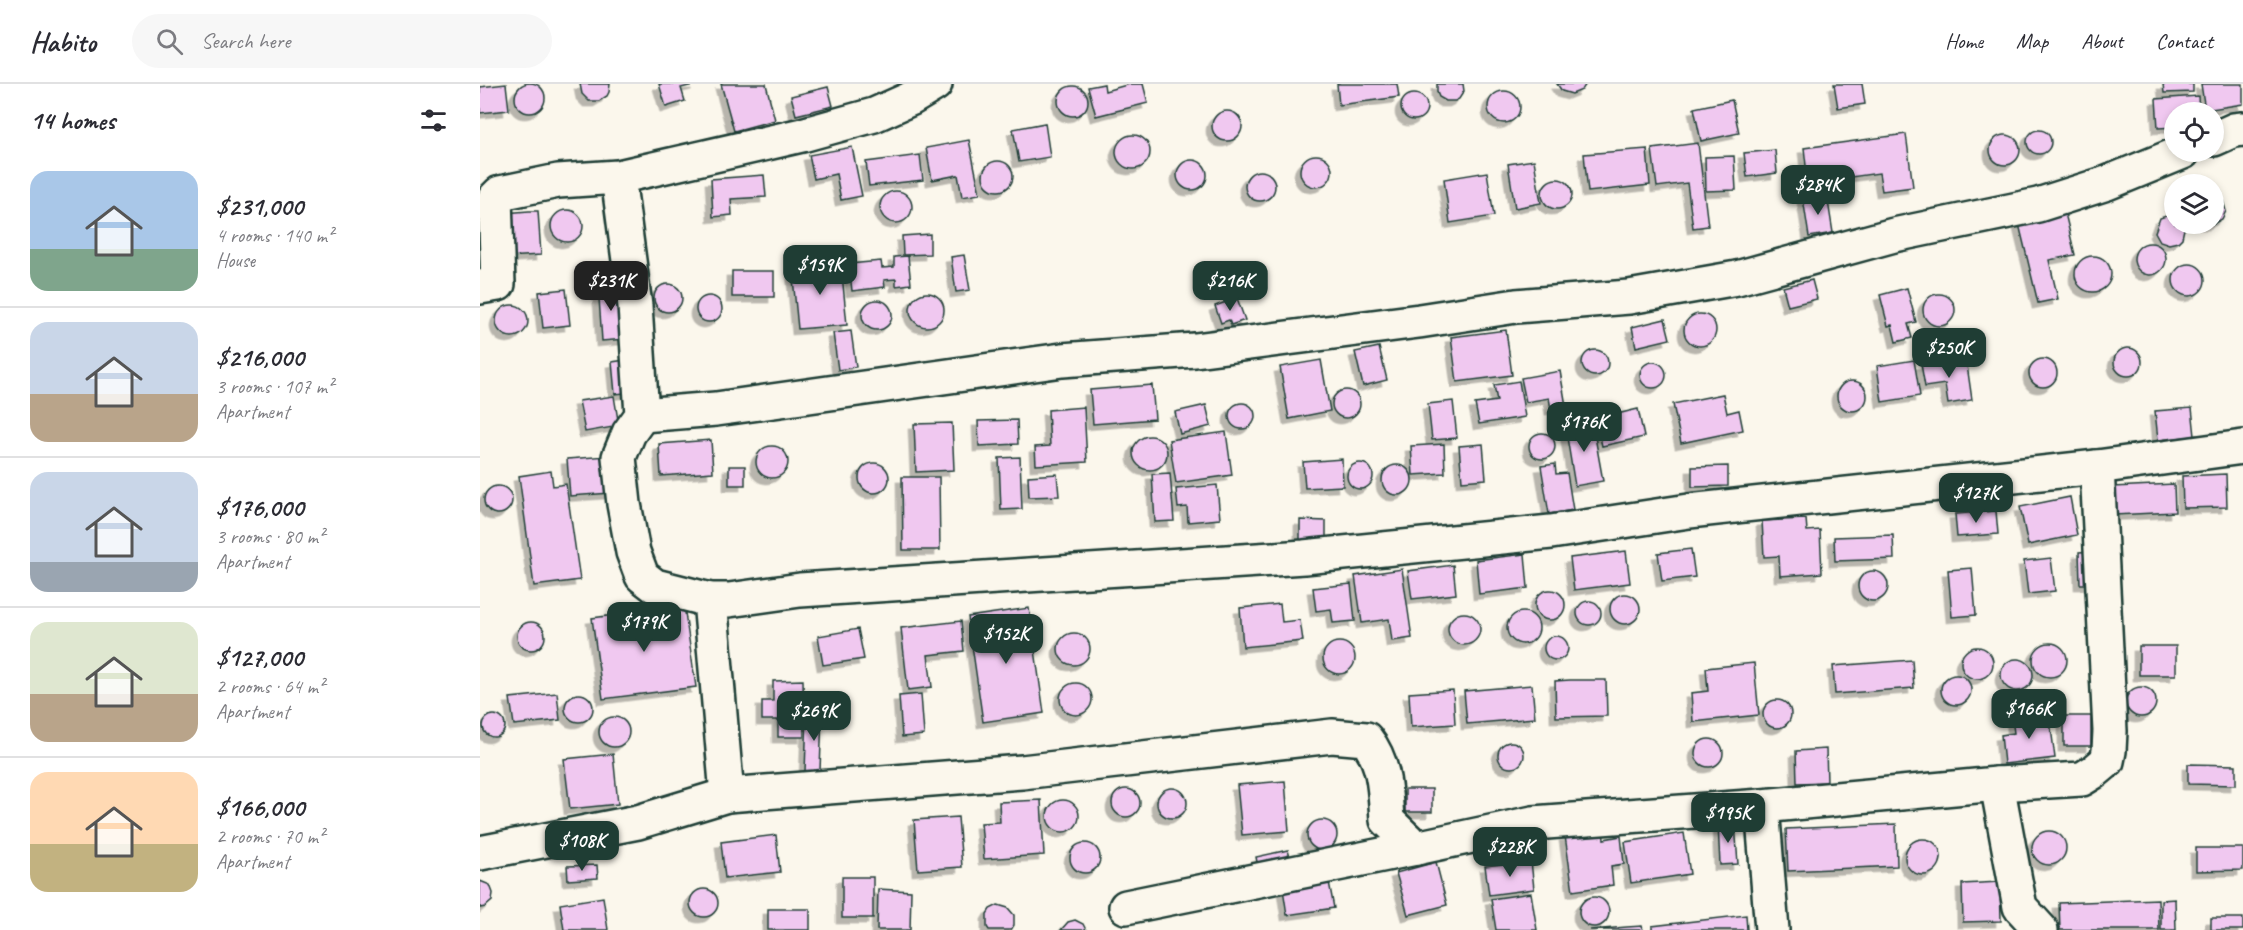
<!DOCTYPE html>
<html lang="en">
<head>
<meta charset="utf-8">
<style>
  :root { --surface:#fff; --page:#f7f7f7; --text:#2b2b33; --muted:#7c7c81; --line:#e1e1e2; --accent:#1f3d34 }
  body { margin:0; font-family:Caveat,sans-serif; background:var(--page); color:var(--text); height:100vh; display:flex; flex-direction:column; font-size:22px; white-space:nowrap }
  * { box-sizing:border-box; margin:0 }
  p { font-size:20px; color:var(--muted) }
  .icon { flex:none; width:33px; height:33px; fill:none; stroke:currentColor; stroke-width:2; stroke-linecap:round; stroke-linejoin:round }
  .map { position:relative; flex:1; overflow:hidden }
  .drawer { display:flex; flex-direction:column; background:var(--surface); width:480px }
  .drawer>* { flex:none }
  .buttons { position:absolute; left:1684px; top:18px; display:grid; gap:12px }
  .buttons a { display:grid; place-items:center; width:60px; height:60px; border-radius:50%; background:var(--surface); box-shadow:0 3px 9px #0003; font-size:30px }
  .price { position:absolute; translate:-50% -51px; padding:0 14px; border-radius:12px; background:var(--accent); color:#fff; font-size:20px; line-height:39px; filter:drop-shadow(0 2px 3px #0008) }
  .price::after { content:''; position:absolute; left:50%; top:36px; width:18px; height:14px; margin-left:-9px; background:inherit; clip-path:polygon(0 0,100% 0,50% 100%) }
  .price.on { background:#222; color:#fff }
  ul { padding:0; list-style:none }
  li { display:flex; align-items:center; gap:18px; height:150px; padding:0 30px }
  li+li { border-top:2px solid var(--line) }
  li span { display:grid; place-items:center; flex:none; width:168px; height:120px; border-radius:18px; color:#555 }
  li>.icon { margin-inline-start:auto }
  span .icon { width:72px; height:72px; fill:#fffc; stroke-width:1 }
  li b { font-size:26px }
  h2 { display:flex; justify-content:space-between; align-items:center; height:72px; padding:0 30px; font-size:26px }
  header { display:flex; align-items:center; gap:36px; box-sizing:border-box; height:84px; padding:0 30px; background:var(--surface); border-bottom:2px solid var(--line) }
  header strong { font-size:28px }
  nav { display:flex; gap:33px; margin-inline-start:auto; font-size:21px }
  .search { width:420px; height:54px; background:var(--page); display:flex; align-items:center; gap:15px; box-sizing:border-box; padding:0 21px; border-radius:33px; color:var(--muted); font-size:22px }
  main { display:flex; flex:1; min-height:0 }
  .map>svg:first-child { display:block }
  .building { fill:#f0c8f0; stroke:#1f3d34; stroke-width:1.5; filter:url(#shadow) }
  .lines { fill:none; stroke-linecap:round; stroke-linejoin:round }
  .minor-casing { stroke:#1f3d34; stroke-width:38 }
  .minor { stroke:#fbf7ec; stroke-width:33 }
</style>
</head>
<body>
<header>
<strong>Habito</strong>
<div class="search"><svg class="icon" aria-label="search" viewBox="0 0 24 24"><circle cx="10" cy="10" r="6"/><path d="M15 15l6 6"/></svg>Search here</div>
<nav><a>Home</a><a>Map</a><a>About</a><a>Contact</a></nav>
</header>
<main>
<section class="drawer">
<h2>14 homes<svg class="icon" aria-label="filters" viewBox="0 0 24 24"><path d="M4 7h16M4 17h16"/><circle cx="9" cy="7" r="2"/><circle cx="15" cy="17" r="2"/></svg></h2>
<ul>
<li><span style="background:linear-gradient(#a9c7e8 65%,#7fa58c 0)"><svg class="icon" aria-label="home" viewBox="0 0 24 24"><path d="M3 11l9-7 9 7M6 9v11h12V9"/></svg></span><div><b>$231,000</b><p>4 rooms · 140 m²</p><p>House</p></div></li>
<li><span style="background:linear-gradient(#c9d6e8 60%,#b9a48a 0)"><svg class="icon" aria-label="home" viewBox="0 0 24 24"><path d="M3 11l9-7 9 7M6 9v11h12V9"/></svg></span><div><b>$216,000</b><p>3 rooms · 107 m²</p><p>Apartment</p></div></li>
<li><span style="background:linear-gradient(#c9d6e8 75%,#9aa5b1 0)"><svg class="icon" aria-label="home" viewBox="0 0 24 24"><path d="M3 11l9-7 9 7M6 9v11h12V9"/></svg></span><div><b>$176,000</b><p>3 rooms · 80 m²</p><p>Apartment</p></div></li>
<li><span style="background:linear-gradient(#dfe7d0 60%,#b9a48a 0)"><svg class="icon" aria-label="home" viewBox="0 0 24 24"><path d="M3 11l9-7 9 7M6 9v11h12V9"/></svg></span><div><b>$127,000</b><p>2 rooms · 64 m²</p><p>Apartment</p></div></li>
<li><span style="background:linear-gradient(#ffd9b3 60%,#c2b280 0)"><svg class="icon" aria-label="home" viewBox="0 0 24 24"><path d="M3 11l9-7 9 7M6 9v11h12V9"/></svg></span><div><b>$166,000</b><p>2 rooms · 70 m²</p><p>Apartment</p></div></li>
</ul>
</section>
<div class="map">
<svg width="1763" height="846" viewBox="0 0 1763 846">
  <defs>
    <filter id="shadow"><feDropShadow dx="-5.5" dy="5.5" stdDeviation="0" flood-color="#0004"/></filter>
  </defs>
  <rect width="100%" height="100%" fill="#fbf7ec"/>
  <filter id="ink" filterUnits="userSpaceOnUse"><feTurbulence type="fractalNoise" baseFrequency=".0167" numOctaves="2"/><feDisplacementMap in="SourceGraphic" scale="12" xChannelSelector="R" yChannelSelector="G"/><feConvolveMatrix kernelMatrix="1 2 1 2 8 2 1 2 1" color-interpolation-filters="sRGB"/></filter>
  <g filter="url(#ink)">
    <!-- building -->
    <g class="building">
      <circle cx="50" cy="14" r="15"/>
      <path d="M26,0L29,26L0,29V3Z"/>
      <path d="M100,0H130L129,8L127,12L119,17H109L102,10Z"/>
      <path d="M179,0H217L201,4L205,17L186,23Z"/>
      <path d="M241,0H286L295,36L254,47Z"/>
      <path d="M624,0L625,7L650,0H663L668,19L616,32L608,3Z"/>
      <path d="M857,0H917L919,13L859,21Z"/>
      <path d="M957,0H983L984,7L979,15L975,17H966L959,13L957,8Z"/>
      <path d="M1077,0H1106L1102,6L1092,10L1082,7Z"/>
      <path d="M1354,0H1382L1385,20L1358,24Z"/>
      <path d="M1683,0H1713V8L1684,9Z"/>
      <path d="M1721,0H1763V20L1725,26Z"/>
      <circle cx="593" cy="17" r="15"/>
      <path d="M348,3L353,22L316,31L311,12Z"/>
      <circle cx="1024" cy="23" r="16"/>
      <circle cx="934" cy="23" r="13"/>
      <path d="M1718,12L1719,28H1695V43L1678,44L1676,15Z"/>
      <path d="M1252,16L1259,49L1221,57L1214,24Z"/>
      <circle cx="747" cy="42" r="15"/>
      <path d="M565,39L570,73L539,78L533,45Z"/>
      <circle cx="1559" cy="58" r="12"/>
      <path d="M1426,50L1433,103L1402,107L1399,89L1328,99L1324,64Z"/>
      <circle cx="1525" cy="66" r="15"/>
      <circle cx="653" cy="68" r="17"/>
      <path d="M489,56L500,110L482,113L478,91L452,96L446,64Z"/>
      <path d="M1218,59L1228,142L1213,144L1207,99L1177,103L1172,65Z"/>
      <path d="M372,63L382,112L361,116L356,90L334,95L329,71Z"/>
      <path d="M1167,65L1170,101L1108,108L1104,70Z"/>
      <path d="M1295,66L1297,89L1267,93L1264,69Z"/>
      <path d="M440,71L443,96L389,102L386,78Z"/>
      <circle cx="836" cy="87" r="16"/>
      <path d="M1254,72L1256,106L1226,107L1225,73Z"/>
      <circle cx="712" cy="91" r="15"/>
      <path d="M1054,76L1061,119L1035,124L1028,80Z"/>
      <circle cx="518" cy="92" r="15"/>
      <circle cx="780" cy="102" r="15"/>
      <path d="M1007,88L1014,132L970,139L964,95Z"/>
      <path d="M284,91L286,113L251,115L252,131L233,133L231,95Z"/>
      <circle cx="1077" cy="110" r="15"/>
      <circle cx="416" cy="123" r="16"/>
      <path d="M1347,111L1353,149L1329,153L1323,114Z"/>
      <path d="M1734,112L1743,117L1746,127L1742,135L1733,140H1726H1734Z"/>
      <circle cx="87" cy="142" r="16"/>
      <path d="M49,127H58L61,171L26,173L24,129Z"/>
      <path d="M1585,129L1595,171L1569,176L1578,215L1558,219L1539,140Z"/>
      <path d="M1689,131L1695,132V140H1703L1704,145L1702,154L1698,158L1689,160L1680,157L1675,148L1680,134Z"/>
      <path d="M450,150V170L423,171L422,152Z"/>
      <circle cx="1670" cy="175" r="16"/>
      <path d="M484,171L490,206L476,208L471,173Z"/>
      <path d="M428,172L431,200L416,202V195L404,196L405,203L372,207L369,180L401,177L402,184L414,183V173Z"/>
      <circle cx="1613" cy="190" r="18"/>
      <circle cx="743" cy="193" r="14"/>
      <path d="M361,180L367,241L318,245L312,184Z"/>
      <circle cx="1709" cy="196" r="16"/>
      <rect x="252" y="187" width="42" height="26"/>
      <path d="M1332,196L1337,215L1308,222L1303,203Z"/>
      <path d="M141,199L145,255L122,257L118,200Z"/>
      <circle cx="188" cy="214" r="14"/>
      <path d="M1427,204L1436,238L1428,240L1432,254L1416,258L1412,241L1408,242L1400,211Z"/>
      <path d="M86,205L90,241L63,244L59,208Z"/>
      <circle cx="447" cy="226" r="17"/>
      <circle cx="1459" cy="226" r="16"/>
      <circle cx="229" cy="225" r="13"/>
      <path d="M757,214L765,236L751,241L749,236L741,239L735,222Z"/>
      <circle cx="397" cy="231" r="15"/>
      <circle cx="32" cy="237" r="16"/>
      <circle cx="1220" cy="246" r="16"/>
      <path d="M1185,235L1190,255L1156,263L1152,243Z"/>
      <path d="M1026,246L1032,291L977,298L971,253Z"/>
      <path d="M371,247L376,283L358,286L353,249Z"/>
      <path d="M899,263L907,296L883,302L875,268Z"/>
      <circle cx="1648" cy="278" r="14"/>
      <circle cx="1115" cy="279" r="13"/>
      <path d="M1486,274L1492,316L1468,320L1465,300L1445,303L1441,280Z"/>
      <circle cx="1563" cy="289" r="14"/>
      <path d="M152,275L155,308L135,310L132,278Z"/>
      <path d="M841,276L850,327L809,335L800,283Z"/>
      <path d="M1434,276L1440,312L1402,318L1397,282Z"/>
      <circle cx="1173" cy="291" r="13"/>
      <path d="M1080,287L1086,322L1071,325L1069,314L1046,318L1041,294Z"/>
      <circle cx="1372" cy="312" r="15"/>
      <path d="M1039,297L1045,333L999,340L995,320L1017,317L1014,301Z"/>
      <path d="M672,301L675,335L613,340L610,306Z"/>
      <circle cx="866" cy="320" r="14"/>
      <path d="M1243,310L1247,329L1259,326L1263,346L1201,359L1193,320Z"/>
      <path d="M134,312L139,342L105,348L99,317Z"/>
      <path d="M973,317L977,354L952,356L948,320Z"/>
      <circle cx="762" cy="332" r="13"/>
      <path d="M726,321L731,342L700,350L695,328Z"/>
      <path d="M604,323L607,378L556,381L555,363L570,362L568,326Z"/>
      <path d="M1712,324L1715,352L1678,356L1675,327Z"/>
      <path d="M1158,325L1164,353L1122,362L1116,335Z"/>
      <path d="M537,336L538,360L499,362L498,337Z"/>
      <path d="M1112,336L1123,397L1095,402L1085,341Z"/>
      <path d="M472,339L474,386L436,388L434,340Z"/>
      <path d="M746,348L752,391L696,399L689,356Z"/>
      <circle cx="1062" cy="362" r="13"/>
      <circle cx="670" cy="369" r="17"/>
      <path d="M231,356L233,388L181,392L179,360Z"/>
      <path d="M964,360L965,389L933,391L931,362Z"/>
      <path d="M1003,360L1006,395L982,397L979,362Z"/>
      <circle cx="292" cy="378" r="16"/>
      <path d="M128,372L131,409L90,412L87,375Z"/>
      <path d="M540,373L542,425L521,426L519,374Z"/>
      <path d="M862,375L863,402L825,404L823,378Z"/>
      <circle cx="880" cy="392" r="13"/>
      <circle cx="394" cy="394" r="15"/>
      <path d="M1075,380L1076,390L1087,389L1093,426L1069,430L1061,382Z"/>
      <circle cx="917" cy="396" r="15"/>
      <rect x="249" y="382" width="16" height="19"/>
      <path d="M1248,382V402L1212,403V383Z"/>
      <path d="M71,387L73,402L86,400L100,496L54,502L39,392Z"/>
      <path d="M690,389L694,437L675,438L672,390Z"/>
      <path d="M577,390L579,412L549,413L548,392Z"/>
      <path d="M1746,390L1747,423L1703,424L1702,392Z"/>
      <path d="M422,393H459L460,466H423Z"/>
      <path d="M1694,400L1695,428L1634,431L1633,403Z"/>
      <path d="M737,401L740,435L708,438L707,423L698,424L696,405Z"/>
      <circle cx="18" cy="416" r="14"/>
      <path d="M1590,413L1597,451L1548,461L1540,423Z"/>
      <path d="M1516,427L1518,450L1477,453L1475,430Z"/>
      <path d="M1326,435L1327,447L1340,446L1342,489L1300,492L1299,472L1284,473L1282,437Z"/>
      <path d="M820,436L846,437V458L820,457Z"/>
      <path d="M1413,451L1414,475L1355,477L1354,453Z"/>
      <path d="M1211,465L1215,493L1182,497L1178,469Z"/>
      <path d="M1146,467L1150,499L1094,506L1090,474Z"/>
      <path d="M1612,467V500H1600L1599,468Z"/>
      <path d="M1045,470L1048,504L999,510L996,476Z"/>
      <path d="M1571,474L1575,507L1548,510L1544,477Z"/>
      <path d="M973,481L976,510L932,515L928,487Z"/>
      <path d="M1492,484L1496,531L1472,533L1468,486Z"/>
      <path d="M922,485L932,554L912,557L909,535L882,539L875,492Z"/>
      <circle cx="1393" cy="502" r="15"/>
      <path d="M871,500L875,537L853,539L851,525L836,527L833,504Z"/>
      <circle cx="1070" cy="521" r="15"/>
      <circle cx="1145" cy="525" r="15"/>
      <circle cx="1109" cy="529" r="12"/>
      <path d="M800,520L802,538L820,536L823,557L763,563L760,524Z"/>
      <path d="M204,522L216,603L123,615L112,534Z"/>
      <path d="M549,524L564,629L503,638L488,533Z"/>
      <circle cx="1043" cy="544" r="16"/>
      <circle cx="984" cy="545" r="16"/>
      <path d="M481,537L484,567L448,571L452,603L428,606L421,544Z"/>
      <circle cx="51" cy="552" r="14"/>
      <path d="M378,545L384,575L343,581L338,552Z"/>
      <circle cx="594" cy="565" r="16"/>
      <circle cx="1076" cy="564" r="12"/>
      <circle cx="859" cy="574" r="16"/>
      <circle cx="1570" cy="576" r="17"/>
      <rect x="1659" y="562" width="37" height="29"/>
      <circle cx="1497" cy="579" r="16"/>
      <circle cx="1537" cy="591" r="16"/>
      <path d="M1432,576L1434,604L1355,610L1353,582Z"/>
      <path d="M1274,579L1279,631L1213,638L1211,609L1228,607L1226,584Z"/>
      <circle cx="1476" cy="606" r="15"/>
      <path d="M323,596L324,653H298V636H282V617H293V597Z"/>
      <path d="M1090,596H1126L1127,632L1076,633L1075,597Z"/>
      <circle cx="596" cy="615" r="16"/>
      <path d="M1052,601L1055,634L987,640L984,607Z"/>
      <circle cx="1661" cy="618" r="15"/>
      <path d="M973,606L975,640L931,643L929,609Z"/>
      <path d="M77,609L80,636L34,641L30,614Z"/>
      <path d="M441,610L444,651L422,653L419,612Z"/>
      <circle cx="99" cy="624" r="14"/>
      <circle cx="1297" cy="630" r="14"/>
      <path d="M327,629H342L340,687H325Z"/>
      <path d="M1569,629L1575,674L1524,680L1521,651L1534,649L1532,634Z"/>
      <circle cx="14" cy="642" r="11"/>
      <rect x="1584" y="632" width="27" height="30"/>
      <circle cx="134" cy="648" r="15"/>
      <circle cx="1229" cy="669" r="14"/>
      <circle cx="1031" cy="671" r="13"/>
      <path d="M1346,665L1347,698L1317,699L1316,667Z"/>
      <path d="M133,670L138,720L90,725L84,675Z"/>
      <path d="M1708,680L1756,681V701L1708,700Z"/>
      <path d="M805,697L809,747L762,751L757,701Z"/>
      <circle cx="692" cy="719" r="15"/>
      <circle cx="646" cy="719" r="14"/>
      <rect x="925" y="705" width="27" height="23"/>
      <circle cx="583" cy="732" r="16"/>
      <path d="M561,716L564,771L504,775L501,739L520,738L519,718Z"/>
      <path d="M478,733L482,783L438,786L434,736Z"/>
      <circle cx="842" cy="751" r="15"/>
      <path d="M1238,740H1255L1258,780L1240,781Z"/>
      <path d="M1416,740L1417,782L1308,787L1306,745Z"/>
      <path d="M1123,747L1124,755L1141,752L1144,780L1131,782L1133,801L1093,807L1085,752Z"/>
      <circle cx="1569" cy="764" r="17"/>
      <path d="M1204,749L1210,790L1151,799L1145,758Z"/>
      <path d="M296,751L300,788L245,794L241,758Z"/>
      <circle cx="1443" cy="773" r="18"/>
      <circle cx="605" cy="774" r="15"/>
      <path d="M1716,764H1763V786L1716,787Z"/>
      <path d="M808,766L812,781L779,788L776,773Z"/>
      <path d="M1051,777L1054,805L1009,811L1005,782Z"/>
      <path d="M956,778L967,821L928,831L916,789Z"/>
      <path d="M117,781L118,794L88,796L87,782Z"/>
      <rect x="362" y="793" width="31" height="41"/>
      <path d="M0,797L10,801L13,809L12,817L5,823L0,824Z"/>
      <path d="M849,798L854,824L807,831L803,805Z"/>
      <path d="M1520,798L1521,837L1483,838L1482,800Z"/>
      <circle cx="224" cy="819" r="14"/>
      <path d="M398,805L431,807L430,846H397Z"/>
      <path d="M1051,809L1057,846H1016L1011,815Z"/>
      <circle cx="1114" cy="828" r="15"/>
      <path d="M123,813L128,846H84L80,820Z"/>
      <path d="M1678,815L1679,846H1580L1579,819Z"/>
      <path d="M1695,815L1696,846H1681V816Z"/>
      <path d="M518,821L528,824L534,831V841L531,846H509L507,843V830L510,825Z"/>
      <rect x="288" y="825" width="42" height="21"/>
      <path d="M1266,831L1267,846H1172V842Z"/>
      <rect x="1731" y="834" width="32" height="12"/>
      <path d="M595,836L603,840L606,846H581L588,838Z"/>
      <path d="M1162,842L1163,846H1110L1147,843Z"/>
    </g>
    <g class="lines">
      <!-- minor casing -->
      <g class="minor-casing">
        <g id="minor">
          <path d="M1734,55L1754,46L1763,45"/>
          <path d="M138,93L155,222L162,331L149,349L139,373L144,420L153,468L162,492L175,502L230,516H249L320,506L824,473L1071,448L1209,427L1617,383L1763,363"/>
          <path d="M0,203L18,200L15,114L20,109L78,97L138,93L322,51L394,31L430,15L455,0"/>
          <path d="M162,331L236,325L582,276L715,266L939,237L1036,222L1149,213L1257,194L1414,151L1558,121L1627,99L1703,68"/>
          <path d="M230,516L247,711"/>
          <path d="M1517,700L1540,823L1561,846"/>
          <path d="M1282,722L1292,846"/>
          <path d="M0,769L158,738L247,711L542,688L852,652L886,655C905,679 905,706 907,736L936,764L1053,739L1282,722L1517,700L1602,695L1615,687L1627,677L1629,667L1630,647L1617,383"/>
          <path d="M646,823L936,764"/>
        </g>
      </g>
      <!-- minor -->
      <use href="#minor" class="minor"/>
    </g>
  </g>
</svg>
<div class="buttons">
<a><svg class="icon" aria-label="locate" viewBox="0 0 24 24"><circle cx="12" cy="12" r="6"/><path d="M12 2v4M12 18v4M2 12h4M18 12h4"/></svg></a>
<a><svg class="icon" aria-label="layers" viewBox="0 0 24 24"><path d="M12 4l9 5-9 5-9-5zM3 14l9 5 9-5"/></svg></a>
</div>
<b class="price" style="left:1338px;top:132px">$284K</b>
<b class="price" style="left:340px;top:212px">$159K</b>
<b class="price on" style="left:131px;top:228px">$231K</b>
<b class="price" style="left:750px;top:228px">$216K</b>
<b class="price" style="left:1469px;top:295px">$250K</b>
<b class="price" style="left:1104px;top:369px">$176K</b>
<b class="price" style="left:1496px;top:440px">$127K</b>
<b class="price" style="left:164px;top:569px">$179K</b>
<b class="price" style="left:526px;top:581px">$152K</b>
<b class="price" style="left:1549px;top:656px">$166K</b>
<b class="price" style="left:334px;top:658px">$269K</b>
<b class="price" style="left:1248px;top:760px">$195K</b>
<b class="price" style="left:102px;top:788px">$108K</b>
<b class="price" style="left:1030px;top:794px">$228K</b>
</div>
</main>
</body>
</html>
